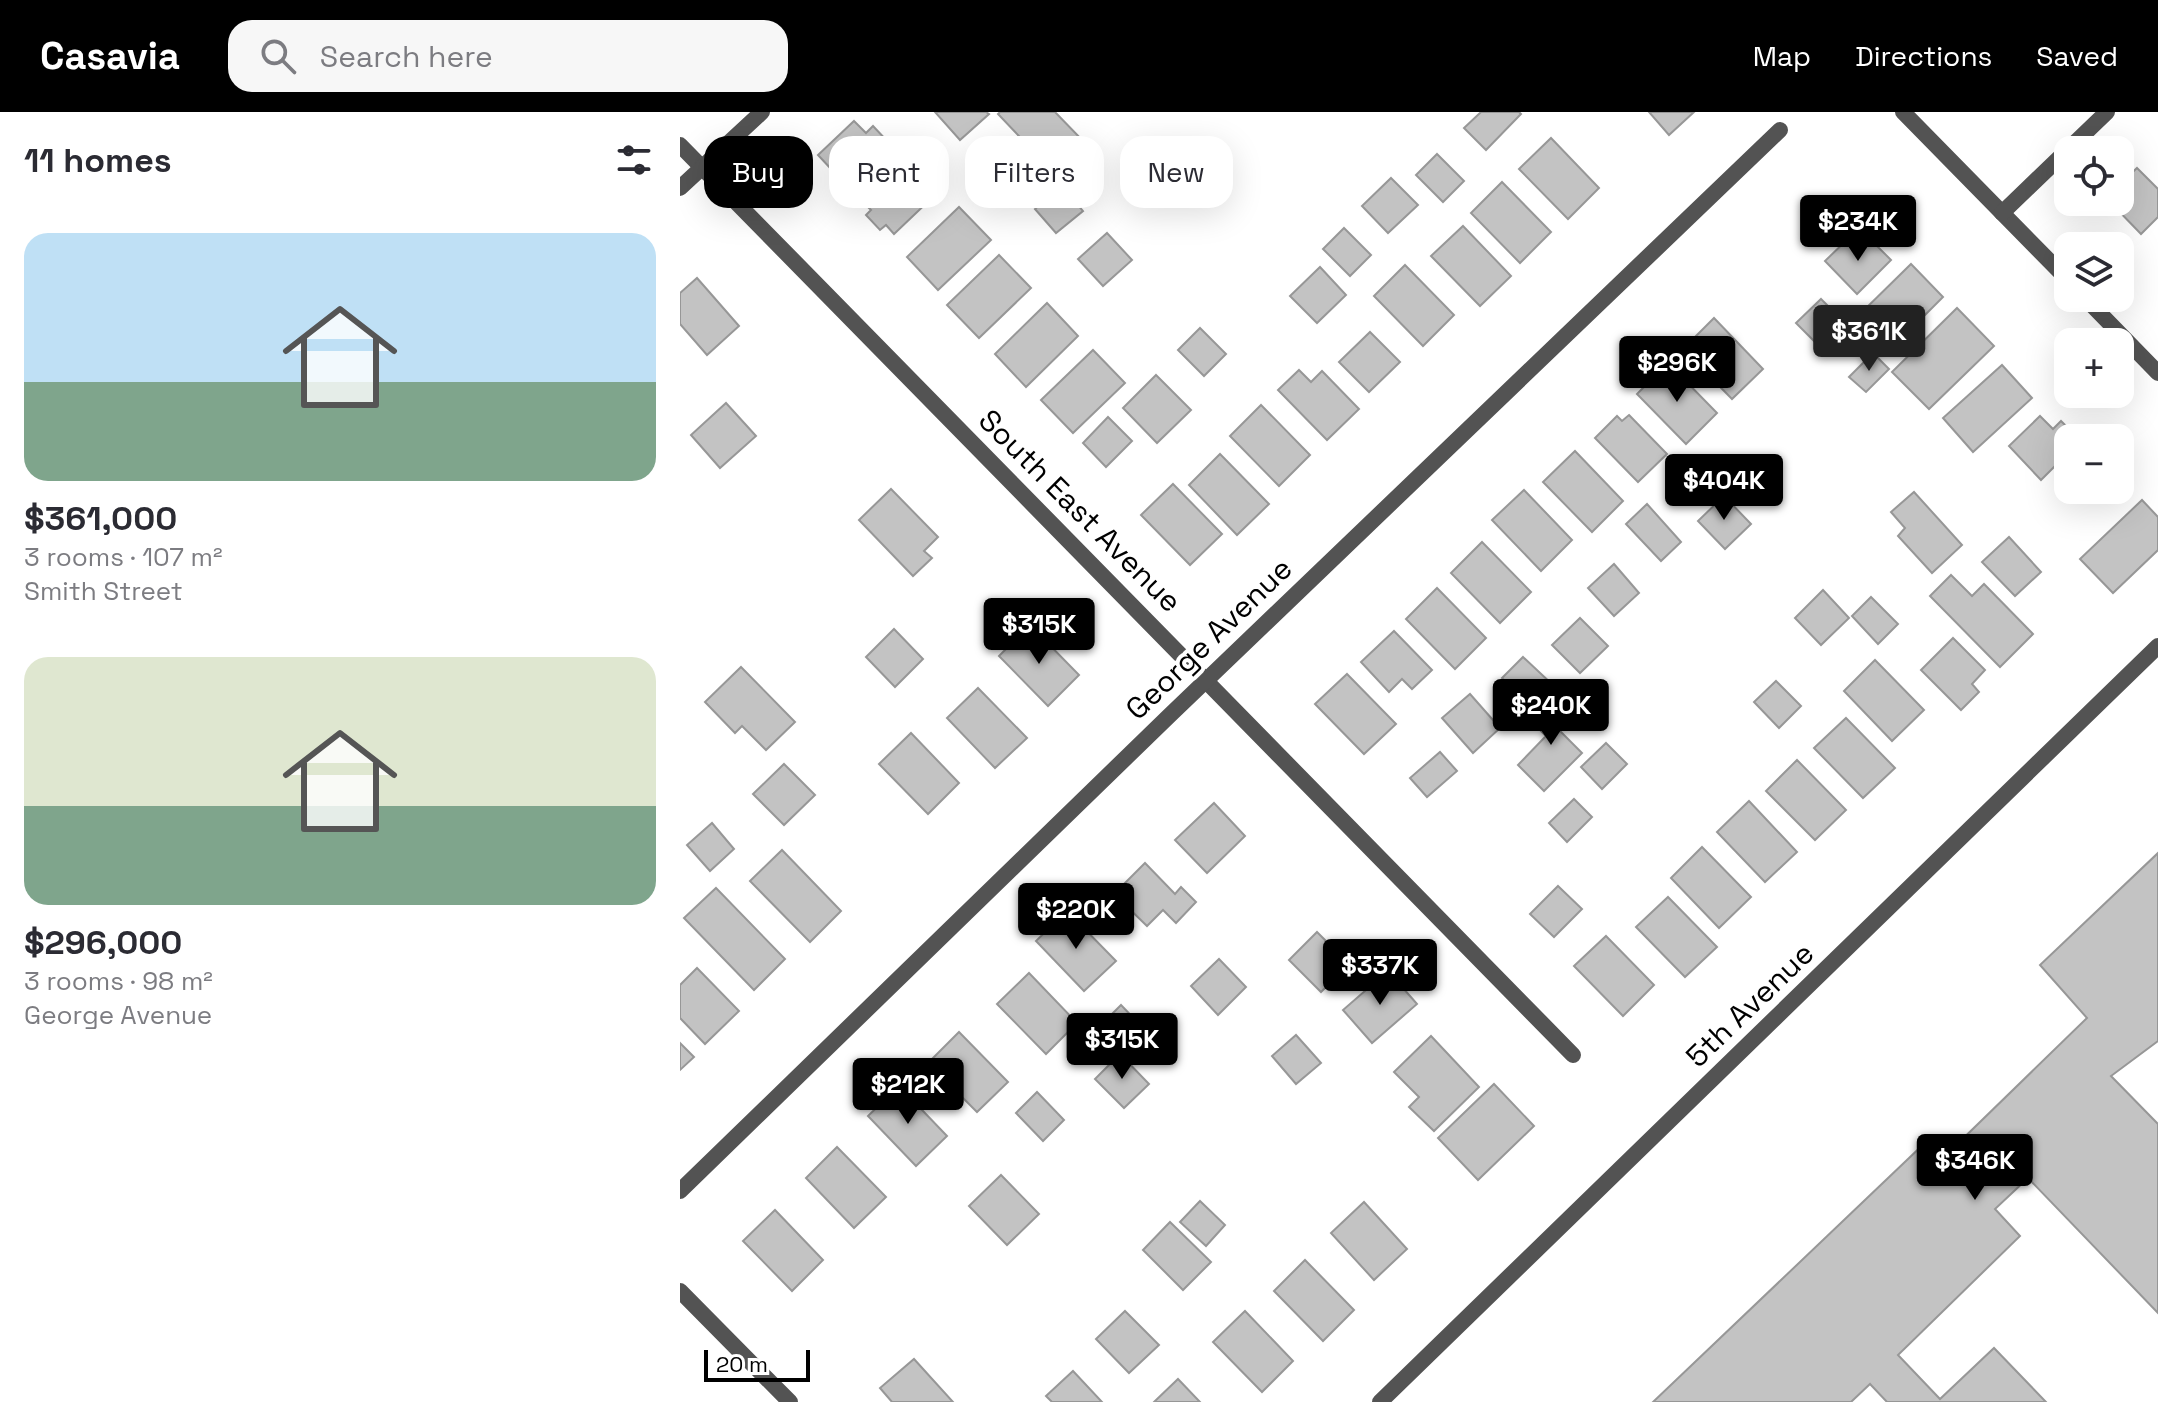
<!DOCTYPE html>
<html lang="en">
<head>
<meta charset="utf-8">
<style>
  :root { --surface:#fff; --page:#f7f7f7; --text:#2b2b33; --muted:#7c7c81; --accent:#000 }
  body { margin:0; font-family:"Space Grotesk",sans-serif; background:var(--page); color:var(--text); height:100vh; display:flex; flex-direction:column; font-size:30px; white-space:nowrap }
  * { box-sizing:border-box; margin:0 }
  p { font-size:26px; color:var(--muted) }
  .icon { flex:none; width:44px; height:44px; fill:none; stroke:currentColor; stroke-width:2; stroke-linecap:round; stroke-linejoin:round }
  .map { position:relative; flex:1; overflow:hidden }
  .drawer { display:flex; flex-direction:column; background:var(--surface); width:680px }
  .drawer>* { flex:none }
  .top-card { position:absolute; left:24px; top:24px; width:760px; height:72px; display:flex; gap:16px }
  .buttons { position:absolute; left:1374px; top:24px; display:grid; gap:16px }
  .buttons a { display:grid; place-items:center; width:80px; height:80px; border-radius:16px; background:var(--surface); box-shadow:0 8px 32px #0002; font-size:40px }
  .scale { position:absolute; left:24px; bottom:20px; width:106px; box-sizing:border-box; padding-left:8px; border:4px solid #000; border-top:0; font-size:22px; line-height:28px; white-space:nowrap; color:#000; -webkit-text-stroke:6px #fff; paint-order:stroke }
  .price { position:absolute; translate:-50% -68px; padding:0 18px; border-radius:8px; background:var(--accent); color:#fff; font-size:26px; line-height:52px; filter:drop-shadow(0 2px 4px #0008) }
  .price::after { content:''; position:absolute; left:50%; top:48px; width:24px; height:18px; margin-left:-12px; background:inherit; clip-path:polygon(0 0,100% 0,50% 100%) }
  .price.active { background:#222; color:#fff }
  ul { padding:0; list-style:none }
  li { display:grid; align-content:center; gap:16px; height:424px; padding:0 24px }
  li span { display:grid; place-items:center; height:248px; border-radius:24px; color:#555 }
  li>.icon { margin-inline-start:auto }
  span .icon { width:144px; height:144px; fill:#fffc; stroke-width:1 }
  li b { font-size:34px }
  h2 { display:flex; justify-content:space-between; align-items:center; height:96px; padding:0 24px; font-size:34px }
  .pill { padding:0 28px; border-radius:24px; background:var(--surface); box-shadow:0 8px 32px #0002; font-size:28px; line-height:72px }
  .pill.active { background:var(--accent); color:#fff }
  header { display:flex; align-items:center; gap:48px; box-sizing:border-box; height:112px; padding:0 40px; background:var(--accent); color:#fff }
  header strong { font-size:38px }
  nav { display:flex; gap:44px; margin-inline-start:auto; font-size:28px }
  .search { width:560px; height:72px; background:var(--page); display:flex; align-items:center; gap:20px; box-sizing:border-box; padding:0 28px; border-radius:24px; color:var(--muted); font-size:30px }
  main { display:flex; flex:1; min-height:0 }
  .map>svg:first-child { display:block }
  .building { fill:#c3c3c3; stroke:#979797; stroke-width:2 }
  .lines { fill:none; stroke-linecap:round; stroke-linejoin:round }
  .minor { stroke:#535353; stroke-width:16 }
  .labels { text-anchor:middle; stroke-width:8; stroke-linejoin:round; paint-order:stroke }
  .street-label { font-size:30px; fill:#000; stroke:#fff }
</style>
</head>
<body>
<header>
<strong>Casavia</strong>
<div class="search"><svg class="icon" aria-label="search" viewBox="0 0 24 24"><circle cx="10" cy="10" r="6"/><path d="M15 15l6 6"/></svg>Search here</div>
<nav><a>Map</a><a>Directions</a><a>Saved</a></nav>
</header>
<main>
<section class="drawer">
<h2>11 homes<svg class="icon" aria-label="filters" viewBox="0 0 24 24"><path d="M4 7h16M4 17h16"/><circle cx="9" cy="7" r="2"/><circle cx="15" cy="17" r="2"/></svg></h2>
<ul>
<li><span style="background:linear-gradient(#bfe0f5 60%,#7fa58c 0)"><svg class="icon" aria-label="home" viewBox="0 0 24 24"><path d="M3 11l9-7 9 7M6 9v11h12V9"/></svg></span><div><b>$361,000</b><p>3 rooms · 107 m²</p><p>Smith Street</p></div></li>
<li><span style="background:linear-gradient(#dfe7d0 60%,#7fa58c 0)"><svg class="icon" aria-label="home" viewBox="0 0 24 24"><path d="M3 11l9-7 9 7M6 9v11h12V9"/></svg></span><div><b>$296,000</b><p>3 rooms · 98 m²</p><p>George Avenue</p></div></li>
</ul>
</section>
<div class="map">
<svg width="1478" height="1290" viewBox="0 0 1478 1290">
  <rect width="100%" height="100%" fill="#fff"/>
  <!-- building -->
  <g class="building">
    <path d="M255,0H306L309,2L280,28Z"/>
    <path d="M320,0H375L405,31L374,61L318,2Z"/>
    <path d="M801,0H839L841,2L806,38L784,16Z"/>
    <path d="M969,0H1014L989,23Z"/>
    <path d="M174,9L186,21L193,14L209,31L166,73L138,43Z"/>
    <path d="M871,26L919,76L888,107L839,57Z"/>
    <path d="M329,27L347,46L319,73L301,54Z"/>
    <path d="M757,42L784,69L763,90L736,63Z"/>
    <path d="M224,50L255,83L214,122L206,113L200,118L186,103L191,98L183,90Z"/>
    <path d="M1457,56L1478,77V105L1461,122L1430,90H1440V72Z"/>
    <path d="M711,66L738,93L708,121L682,94Z"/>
    <path d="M822,70L871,120L840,151L791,101Z"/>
    <path d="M382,74L403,99L376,121L355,97Z"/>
    <path d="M279,95L311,128L258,178L227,145Z"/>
    <path d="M783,114L831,164L800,194L751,144Z"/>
    <path d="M664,116L691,143L670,164L643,137Z"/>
    <path d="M427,121L452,148L423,174L398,147Z"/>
    <path d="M1172,123L1181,133L1189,126L1211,148L1177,182L1145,149Z"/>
    <path d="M319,143L351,176L299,226L267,193Z"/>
    <path d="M1231,152L1263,185L1212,236L1179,203Z"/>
    <path d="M725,153L774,203L743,234L694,184Z"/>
    <path d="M640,155L666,183L637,211L610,184Z"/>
    <path d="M17,166L59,214L27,243L0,212V181Z"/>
    <path d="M1141,187L1165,211L1140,235L1116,211Z"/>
    <path d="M367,191L398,224L346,275L315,242Z"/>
    <path d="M1277,196L1314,234L1249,297L1212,260Z"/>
    <path d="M1034,206L1083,257L1052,287L1003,237Z"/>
    <path d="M520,216L546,242L524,264L498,238Z"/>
    <path d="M690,220L720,250L689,280L659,250Z"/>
    <path d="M413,238L445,271L393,321L361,288Z"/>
    <path d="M1193,241L1209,257L1186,280L1169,265Z"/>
    <path d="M988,251L1037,301L1006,332L957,282Z"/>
    <path d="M1322,253L1352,286L1293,340L1263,306Z"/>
    <path d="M619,258L631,270L642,259L679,297L647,328L598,278Z"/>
    <path d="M476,263L511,298L477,331L443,296Z"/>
    <path d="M46,291L76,324L40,356L11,323Z"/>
    <path d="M581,293L630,343L599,374L550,324Z"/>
    <path d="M949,303L987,342L958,370L915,326L937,304L942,309Z"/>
    <path d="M1360,304L1373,317L1381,309L1398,326H1388V341L1361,368L1329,334Z"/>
    <path d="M428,305L452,329L426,355L403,331Z"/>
    <path d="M895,339L943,389L912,420L863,370Z"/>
    <path d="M540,342L589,392L557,423L509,373Z"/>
    <path d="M493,372L542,422L510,453L461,403Z"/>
    <path d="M211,377L258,425L244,439L252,446L233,464L179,408Z"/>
    <path d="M844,378L892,428L861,459L812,408Z"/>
    <path d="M1234,380L1282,433L1252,461L1218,424L1225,416L1211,400Z"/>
    <path d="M1044,384L1071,412L1045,437L1018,409Z"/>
    <path d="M1462,388L1478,405V438L1433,481L1400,447Z"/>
    <path d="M967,392L1001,430L981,449L946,412Z"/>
    <path d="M1329,425L1361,460L1335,484L1302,450Z"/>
    <path d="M802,430L851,480L820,511L771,461Z"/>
    <path d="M934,452L959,481L934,504L908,476Z"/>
    <path d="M1271,463L1292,484L1304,472L1353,522L1320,555L1250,484Z"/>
    <path d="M757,476L806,526L775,557L726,507Z"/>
    <path d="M1143,478L1169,506L1141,533L1115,506Z"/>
    <path d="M1191,485L1218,512L1198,532L1172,504Z"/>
    <path d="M900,506L928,534L900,561L872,533Z"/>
    <path d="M350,513L399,563L368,594L319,544Z"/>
    <path d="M214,517L243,547L215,575L186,545Z"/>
    <path d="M714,519L752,558L732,577L722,567L709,580L681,550Z"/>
    <path d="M1273,526L1305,558L1292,572L1299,580L1281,598L1241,558Z"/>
    <path d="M843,545L874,574L852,596L822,566Z"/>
    <path d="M1195,548L1244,598L1212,629L1164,579Z"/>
    <path d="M61,555L115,610L86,638L62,614L55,621L25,590Z"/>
    <path d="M667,562L716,612L684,642L635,592Z"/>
    <path d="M1096,569L1121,594L1099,616L1074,590Z"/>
    <path d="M298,576L347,626L315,656L267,606Z"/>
    <path d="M790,582L820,616L793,641L762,606Z"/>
    <path d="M880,584L896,601L879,618L902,641L864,679L838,653L866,624L853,611Z"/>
    <path d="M1166,606L1215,656L1183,686L1134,636Z"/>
    <path d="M231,621L279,671L248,702L199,652Z"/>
    <path d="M926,631L947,652L922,677L901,655Z"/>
    <path d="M760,640L777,659L747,685L730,666Z"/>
    <path d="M1117,648L1166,698L1135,728L1086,679Z"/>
    <path d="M104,652L135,683L104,713L73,682Z"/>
    <path d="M894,687L912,705L887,730L869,711Z"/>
    <path d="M1069,689L1117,740L1085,770L1037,720Z"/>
    <path d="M534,691L565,724L527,761L495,728Z"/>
    <path d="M32,711L54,737L30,759L7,733Z"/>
    <path d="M1022,735L1071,785L1039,816L991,766Z"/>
    <path d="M102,738L161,799L130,830L70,769Z"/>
    <path d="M1478,741V929L1431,964L1478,1012V1201L1348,1066L1315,1097L1340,1124L1218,1243L1260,1287L1314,1236L1366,1290H1207L1190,1272L1171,1290H973L1248,1028L1265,1044L1407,906L1360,853Z"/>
    <path d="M465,751L495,782L501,775L516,790L496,811L483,798L467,814L434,782Z"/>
    <path d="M878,774L902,797L874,825L850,802Z"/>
    <path d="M36,776L105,847L74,878L4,806Z"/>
    <path d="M988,785L1037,835L1005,865L956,815Z"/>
    <path d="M387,799L436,849L404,879L356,829Z"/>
    <path d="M637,820L669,852L641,880L609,848Z"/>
    <path d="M926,824L974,873L943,904L894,854Z"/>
    <path d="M539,847L566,875L538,903L511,874Z"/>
    <path d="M17,856L59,899L25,932L0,906V873Z"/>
    <path d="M708,859L737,892L692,931L663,898Z"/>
    <path d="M349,861L397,911L366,942L317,892Z"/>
    <path d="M441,893L465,918L447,935L423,911Z"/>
    <path d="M279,920L328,970L297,1000L248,951Z"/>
    <path d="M616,923L641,951L616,972L592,944Z"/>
    <path d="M751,924L799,975L754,1019L729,995L739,985L714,960Z"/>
    <path d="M0,931L14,945L0,958Z"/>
    <path d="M440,942L469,972L444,996L415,967Z"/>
    <path d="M814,972L854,1014L798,1068L758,1026Z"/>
    <path d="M219,974L267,1024L236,1054L188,1004Z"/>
    <path d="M357,980L384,1008L363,1029L336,1001Z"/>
    <path d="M157,1035L206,1085L174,1116L126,1066Z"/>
    <path d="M321,1063L359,1102L327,1133L289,1094Z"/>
    <path d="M520,1089L545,1113L526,1134L500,1110Z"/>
    <path d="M684,1090L727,1137L694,1168L651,1121Z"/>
    <path d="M95,1098L143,1148L112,1179L63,1129Z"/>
    <path d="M490,1110L531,1150L503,1178L463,1138Z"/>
    <path d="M625,1148L674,1198L643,1229L594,1179Z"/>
    <path d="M445,1199L479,1233L449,1261L416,1227Z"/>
    <path d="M565,1199L613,1249L582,1280L533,1230Z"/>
    <path d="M234,1247L273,1290H212L200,1276Z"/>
    <path d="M393,1259L422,1290H372L366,1284Z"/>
    <path d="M498,1267L520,1290H474Z"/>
  </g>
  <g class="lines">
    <!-- minor -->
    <g class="minor">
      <path d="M1223,0L1388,168"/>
      <path d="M0,33L893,943"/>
      <path d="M0,76L82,0"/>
      <path d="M1322,101L1427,0"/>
      <path d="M1405,186L1478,261"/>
      <path d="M0,1079L490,603L1100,18"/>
      <path d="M0,1179L110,1290"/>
      <path d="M700,1290L1478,534"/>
    </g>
  </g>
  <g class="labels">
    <!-- street labels -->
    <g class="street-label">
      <text transform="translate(400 399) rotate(45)" y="10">South East Avenue</text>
      <text transform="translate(529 527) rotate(-44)" y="10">George Avenue</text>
      <text transform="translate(1070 893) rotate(-44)" y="10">5th Avenue</text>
    </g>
  </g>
</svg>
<div class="buttons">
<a><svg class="icon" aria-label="locate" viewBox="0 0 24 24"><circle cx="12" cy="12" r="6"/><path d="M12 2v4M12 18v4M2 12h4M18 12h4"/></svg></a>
<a><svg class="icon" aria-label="layers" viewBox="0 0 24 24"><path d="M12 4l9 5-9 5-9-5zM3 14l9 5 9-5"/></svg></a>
<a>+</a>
<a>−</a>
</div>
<div class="scale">20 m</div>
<b class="price" style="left:1178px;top:151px">$234K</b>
<b class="price active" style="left:1189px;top:261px">$361K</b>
<b class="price" style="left:997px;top:292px">$296K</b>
<b class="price" style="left:1044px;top:410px">$404K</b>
<b class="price" style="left:359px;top:554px">$315K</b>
<b class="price" style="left:871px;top:635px">$240K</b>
<b class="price" style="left:396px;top:839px">$220K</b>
<b class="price" style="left:700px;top:895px">$337K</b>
<b class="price" style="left:442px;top:969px">$315K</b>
<b class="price" style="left:228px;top:1014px">$212K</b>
<b class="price" style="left:1295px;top:1090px">$346K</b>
<div class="top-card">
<a class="pill active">Buy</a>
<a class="pill">Rent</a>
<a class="pill">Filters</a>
<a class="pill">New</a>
</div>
</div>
</main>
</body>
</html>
